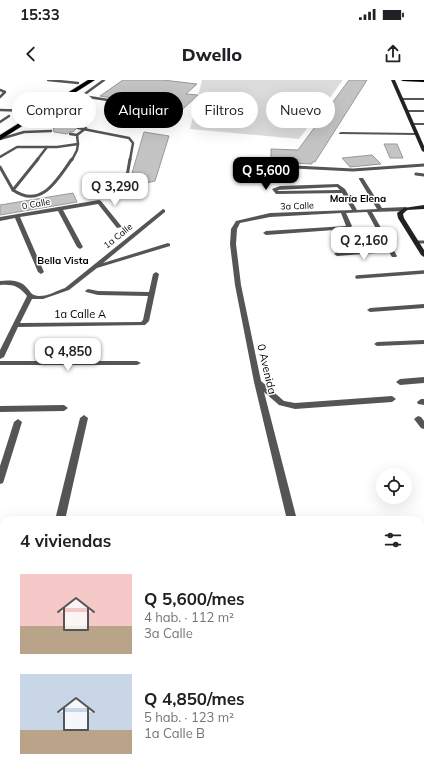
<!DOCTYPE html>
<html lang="es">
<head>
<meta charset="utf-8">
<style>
  :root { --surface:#fff; --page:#f2f2f2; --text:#202124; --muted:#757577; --accent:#000 }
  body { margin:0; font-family:Mulish,sans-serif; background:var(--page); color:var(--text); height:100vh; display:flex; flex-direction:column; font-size:15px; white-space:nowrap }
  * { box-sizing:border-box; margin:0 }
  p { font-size:13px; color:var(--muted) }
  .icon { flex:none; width:22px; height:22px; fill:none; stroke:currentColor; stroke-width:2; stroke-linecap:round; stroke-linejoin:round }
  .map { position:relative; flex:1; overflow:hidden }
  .panel { position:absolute; left:0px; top:436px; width:424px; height:256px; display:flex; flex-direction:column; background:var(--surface); border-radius:12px 12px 0 0; box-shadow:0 4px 16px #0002 }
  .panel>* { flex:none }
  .guide { position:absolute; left:12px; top:12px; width:400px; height:36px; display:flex; gap:8px }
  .tools { position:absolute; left:376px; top:388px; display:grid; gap:8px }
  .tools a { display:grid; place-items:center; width:36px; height:36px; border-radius:50%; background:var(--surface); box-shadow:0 4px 16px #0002; font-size:20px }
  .price { position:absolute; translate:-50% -34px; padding:0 9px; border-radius:8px; background:#fff; color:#222; font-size:13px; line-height:26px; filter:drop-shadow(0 1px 2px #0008) }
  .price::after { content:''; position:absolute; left:50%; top:24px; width:12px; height:9px; margin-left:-6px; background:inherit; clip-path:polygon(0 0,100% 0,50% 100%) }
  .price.selected { background:var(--accent); color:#fff }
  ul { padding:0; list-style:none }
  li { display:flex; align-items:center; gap:12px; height:100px; padding:0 20px }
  li span { display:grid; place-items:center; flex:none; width:112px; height:80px; border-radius:0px; color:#555 }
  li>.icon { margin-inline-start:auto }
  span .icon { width:48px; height:48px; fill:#fffc; stroke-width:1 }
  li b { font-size:17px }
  h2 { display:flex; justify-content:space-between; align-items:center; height:48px; padding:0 20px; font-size:17px }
  .tag { padding:0 14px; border-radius:18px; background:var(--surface); box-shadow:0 4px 16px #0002; font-size:14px; line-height:36px }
  .tag.selected { background:var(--accent); color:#fff }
  .status { display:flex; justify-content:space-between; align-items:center; height:28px; padding:0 20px; background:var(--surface); direction:ltr }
  .status svg { height:11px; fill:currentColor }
  header { display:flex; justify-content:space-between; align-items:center; height:52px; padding:0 20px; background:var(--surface); font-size:18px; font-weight:800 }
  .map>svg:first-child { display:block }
  .green { fill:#dcdcdc }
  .building { fill:#c4c4c4; stroke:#999 }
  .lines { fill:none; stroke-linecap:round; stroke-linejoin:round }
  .primary-casing { stroke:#dbdbdb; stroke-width:1 }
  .highway-casing { stroke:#dbdbdb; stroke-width:1 }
  .lane-far2 { stroke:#555; stroke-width:2.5 }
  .lane-far1 { stroke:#555; stroke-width:3 }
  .lane { stroke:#555; stroke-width:3.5 }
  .street { fill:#555; fill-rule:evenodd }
  .secondary { fill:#222; fill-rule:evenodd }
  .primary { fill:#000; fill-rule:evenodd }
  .highway { fill:#000; fill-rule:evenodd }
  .labels { text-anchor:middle; stroke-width:3; stroke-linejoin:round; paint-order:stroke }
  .far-street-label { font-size:9px; fill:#000; stroke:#fff }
  .far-neighbourhood-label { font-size:10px; font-weight:bold; fill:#000; stroke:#fff }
  .street-label { font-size:11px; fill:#000; stroke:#fff }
</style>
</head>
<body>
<div class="status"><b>15:33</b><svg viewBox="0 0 49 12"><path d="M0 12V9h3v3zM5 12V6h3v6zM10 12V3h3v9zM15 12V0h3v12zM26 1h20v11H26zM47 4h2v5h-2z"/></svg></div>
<header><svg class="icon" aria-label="back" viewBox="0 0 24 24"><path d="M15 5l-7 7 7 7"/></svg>Dwello<svg class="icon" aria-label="share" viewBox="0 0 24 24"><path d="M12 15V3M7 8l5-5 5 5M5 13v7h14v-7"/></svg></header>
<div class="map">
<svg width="424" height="692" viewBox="0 0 424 692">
  <rect width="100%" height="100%" fill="#fff"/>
  <!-- green -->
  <g class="green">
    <path d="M202,0H343L299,59L190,49Z"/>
    <rect x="0" y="497" width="4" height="63"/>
  </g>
  <!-- building -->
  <g class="building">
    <path d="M123,0H163L197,4L186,14L198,15L183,29L100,16Z"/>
    <path d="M349,0H367L315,82H312V84L271,82V69L298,70Z"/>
    <path d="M115,24L157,30L158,31L154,38L106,33Z"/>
    <path d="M63,42L82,44L77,46L76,49L73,52H69L67,54L54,52L53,49L56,47H61V43Z"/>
    <path d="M144,52L169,56L155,101L128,107Z"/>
    <path d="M384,64H397L403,78H390Z"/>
    <path d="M372,75L381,84L350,87L342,78Z"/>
    <path d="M114,100L112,112L88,113L90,101Z"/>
    <path d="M73,113L77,122L0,135V125Z"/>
  </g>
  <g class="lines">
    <!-- primary casing -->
    <g class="primary-casing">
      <path id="primary" d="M401,0H424V2L403,1Z"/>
    </g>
    <!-- highway casing -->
    <g class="highway-casing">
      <path id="highway" d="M88,0H95L0,60V55Z"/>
    </g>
    <!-- lane-far2 -->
    <g class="lane-far2">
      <path d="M48,0L78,3"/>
      <path d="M104,0L82,16L180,31L175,35"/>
      <path d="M0,10L5,12L0,17"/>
      <path d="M67,15L84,18"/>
      <path d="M159,29L162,30L159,35"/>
      <path d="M0,30L33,31"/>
      <path d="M31,38L59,45"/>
      <path d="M0,42L9,36"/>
      <path d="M78,48L129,58L133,63L130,80"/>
      <path d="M70,54L77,55L86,48"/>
      <path d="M0,59L24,52L51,51"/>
      <path d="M0,77L17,67H57L78,64L77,55"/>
      <path d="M37,80L47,67"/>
      <path d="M72,80L77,70L78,64"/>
    </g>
    <!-- lane-far1 -->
    <g class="lane-far1">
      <path d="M38,79L13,110C42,130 58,98 72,79"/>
      <path d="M275,86L353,90L424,85"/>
      <path d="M0,87L13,110"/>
      <path d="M416,94L424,95"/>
      <path d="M127,96L130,79"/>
      <path d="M415,162H424"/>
    </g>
    <!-- lane -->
    <path class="lane" d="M357,197L424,192"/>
    <!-- street -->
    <g class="street">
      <path d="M400,18H424V20H401Z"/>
      <path d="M405,30H424V32H406Z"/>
      <path d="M411,43H424V45H412Z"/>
      <path d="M341,52L416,53L418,54L416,55L339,54V53Z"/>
      <path d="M359,98H363L382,128L406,127L409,129L406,131L372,132L397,176L396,177H392L389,172L337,176L334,174L337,172L387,169L367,132L346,133L352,146L348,149L266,155L263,153L266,151L346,146L341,133L270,137L240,143L237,149L236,164L241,205L261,301L284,321L295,323L392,316L396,319L392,322L295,329L279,325L264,312L297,440H287L254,302L235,205L230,164L231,149L236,141L270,133L352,130L342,113L276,114L272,109L280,106L338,104L345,109L357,130L377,129L359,99ZM337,107L340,110L279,111L277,110Z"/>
      <path d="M99,120L101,121L122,147L117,148L98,124L63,130L83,167L80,169L77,167L58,131L20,137L44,192L41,194L38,192L15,138L0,141V137Z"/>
      <path d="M163,129L165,130V132L103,183L168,163L170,164V166L97,188L69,210L43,219H32L20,243L141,242L143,240L148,216L98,215L86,212L85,211L88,209L98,211L149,212L153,194L156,192L159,194L149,241L145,245L18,247L4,277L0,279V270L27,216C19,206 13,204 0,205V201C9,200 21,200 27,208C30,211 31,214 34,215C43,219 56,211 65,208Z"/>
      <path d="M424,224V228L370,232L367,230L370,228Z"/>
      <path d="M424,260V264L377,266L374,264L377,262Z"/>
      <path d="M0,281H137L141,283L137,285H0Z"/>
      <path d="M424,297V303L400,305L396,302L400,299Z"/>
      <path d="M421,319H424V325L418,324L417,322Z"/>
      <path d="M64,325L68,328L64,331L0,332V326Z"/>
      <path d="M84,335L88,338L65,440H55L80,338Z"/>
      <path d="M418,336L421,337L424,341V349L421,348L414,339Z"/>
      <path d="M18,339L22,342L4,400L3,403L0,404V386L14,342Z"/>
      <rect x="0" y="483" width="4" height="10"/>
      <rect x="0" y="561" width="4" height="10"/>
      <path d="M43,688H55L54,692H42Z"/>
    </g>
    <!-- secondary -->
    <g class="secondary">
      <path d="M391,0H395L424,66V72L422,71Z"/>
      <path d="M424,125V129L407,130L403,134L404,138L424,170V177L421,175L398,138L397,133L404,128Z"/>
    </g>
    <!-- primary -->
    <use href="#primary" class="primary"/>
    <!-- highway -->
    <use href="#highway" class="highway"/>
  </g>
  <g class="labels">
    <!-- far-street labels -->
    <g class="far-street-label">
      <text transform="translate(36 124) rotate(-10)" y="3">0 Calle</text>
      <text transform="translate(297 126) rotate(-2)" y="3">3a Calle</text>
      <text transform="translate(118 156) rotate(-39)" y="3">1a Calle</text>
    </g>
    <!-- far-neighbourhood labels -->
    <g class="far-neighbourhood-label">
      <text x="358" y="122">María Elena</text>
      <text x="63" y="184">Bella Vista</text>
    </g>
    <!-- street labels -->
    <g class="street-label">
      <text x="80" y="238">1a Calle A</text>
      <text transform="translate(267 289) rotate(77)" y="4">0 Avenida</text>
    </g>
  </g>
</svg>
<div class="tools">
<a><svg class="icon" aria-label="locate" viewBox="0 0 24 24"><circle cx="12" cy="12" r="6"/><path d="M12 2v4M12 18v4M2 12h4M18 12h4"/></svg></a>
</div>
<b class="price selected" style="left:266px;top:111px">Q 5,600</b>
<b class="price" style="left:115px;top:127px">Q 3,290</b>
<b class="price" style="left:364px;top:181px">Q 2,160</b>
<b class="price" style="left:68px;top:292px">Q 4,850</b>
<div class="guide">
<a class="tag">Comprar</a>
<a class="tag selected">Alquilar</a>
<a class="tag">Filtros</a>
<a class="tag">Nuevo</a>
</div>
<section class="panel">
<h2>4 viviendas<svg class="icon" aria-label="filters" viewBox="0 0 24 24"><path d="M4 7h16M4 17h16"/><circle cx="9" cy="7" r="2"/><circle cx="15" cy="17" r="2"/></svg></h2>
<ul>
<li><span style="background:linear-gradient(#f6c9c9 65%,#b9a48a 0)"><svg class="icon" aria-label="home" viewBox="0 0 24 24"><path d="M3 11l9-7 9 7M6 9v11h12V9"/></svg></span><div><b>Q 5,600/mes</b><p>4 hab. · 112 m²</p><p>3a Calle</p></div></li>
<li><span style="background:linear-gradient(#c9d6e8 70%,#b9a48a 0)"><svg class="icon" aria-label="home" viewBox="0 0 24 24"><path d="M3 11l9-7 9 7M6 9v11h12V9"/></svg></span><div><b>Q 4,850/mes</b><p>5 hab. · 123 m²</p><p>1a Calle B</p></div></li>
</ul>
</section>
</div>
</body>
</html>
